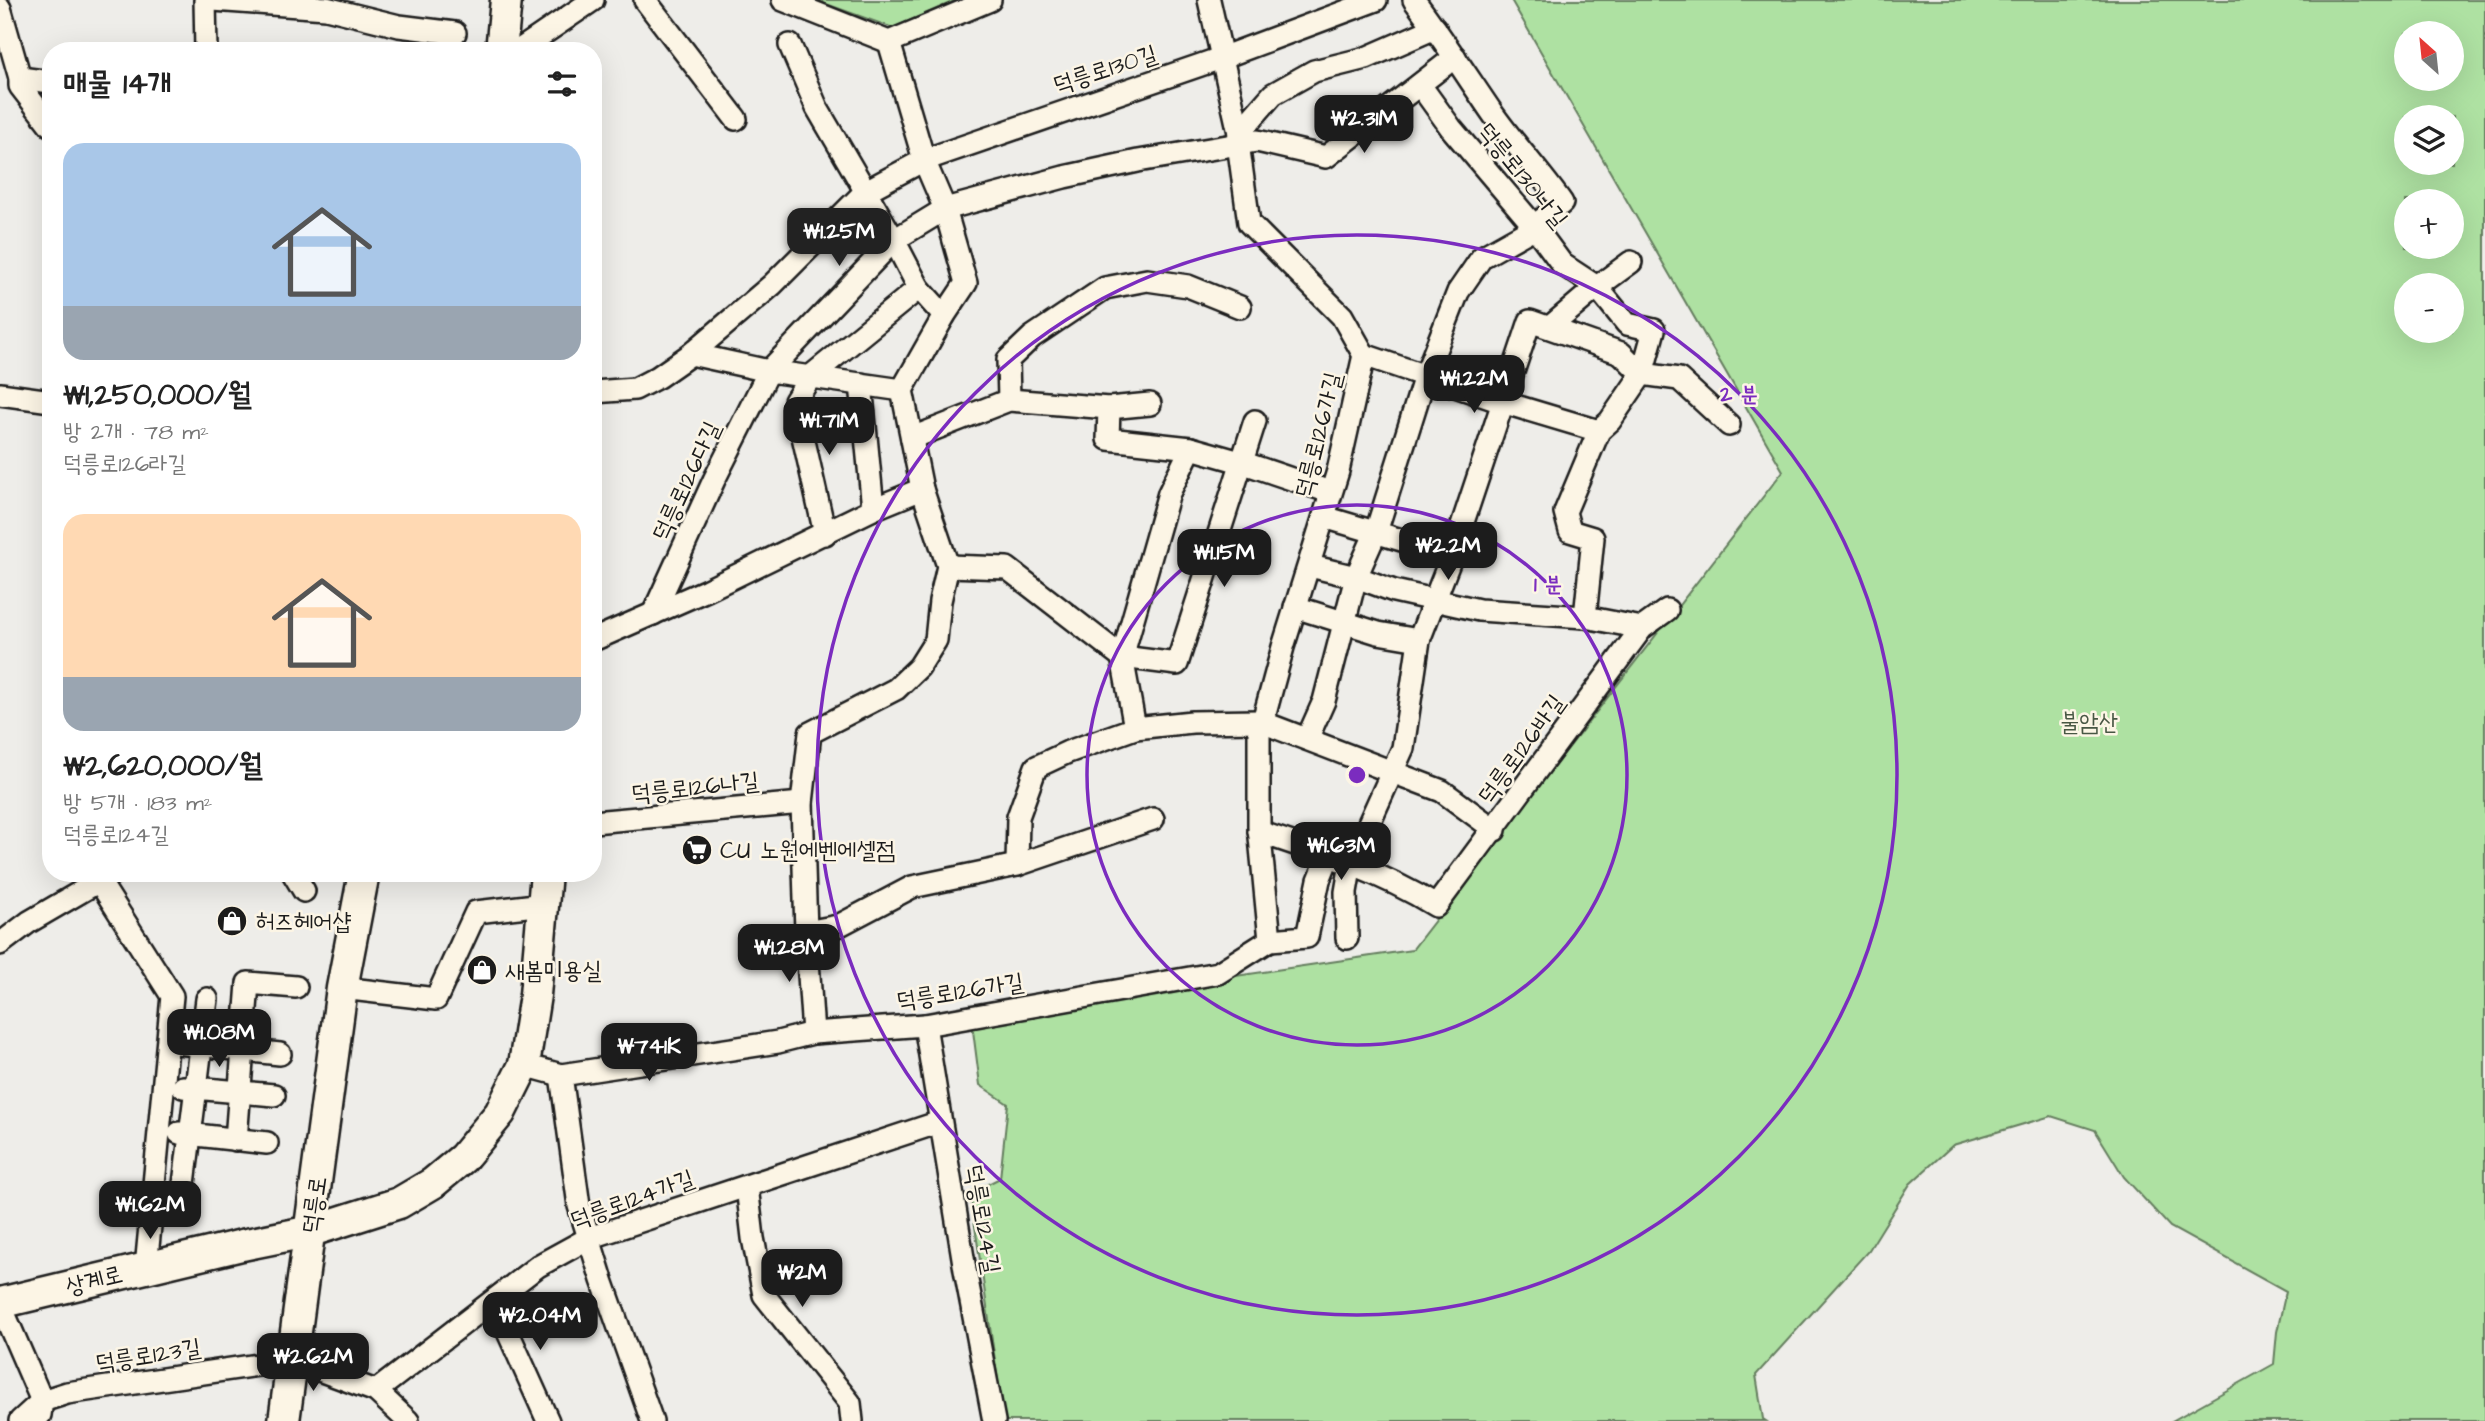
<!DOCTYPE html>
<html lang="ko">
<head>
<meta charset="utf-8">
<style>
  :root { --surface:#fff; --page:#f6f6f6; --text:#222; --muted:#767676; --accent:#1c1c1c }
  body { margin:0; font-family:"Architects Daughter","Poor Story",sans-serif; background:var(--page); color:var(--text); height:100vh; display:flex; flex-direction:column; font-size:26px; white-space:nowrap }
  * { box-sizing:border-box; margin:0 }
  p { font-size:23px; color:var(--muted) }
  .icon { flex:none; width:38px; height:38px; fill:none; stroke:currentColor; stroke-width:2; stroke-linecap:round; stroke-linejoin:round }
  .map { position:relative; flex:1; overflow:hidden }
  .panel { position:absolute; left:42px; top:42px; width:560px; height:840px; display:flex; flex-direction:column; background:var(--surface); border-radius:28px; box-shadow:0 7px 28px #0002 }
  .panel>* { flex:none }
  .needle { width:46px; rotate:333deg }
  .fabs { position:absolute; left:2394px; top:21px; display:grid; gap:14px }
  .fabs a { display:grid; place-items:center; width:70px; height:70px; border-radius:50%; background:var(--surface); box-shadow:0 7px 28px #0002; font-size:35px }
  .price { position:absolute; translate:-50% -60px; padding:0 16px; border-radius:14px; background:var(--accent); color:#fff; font-size:23px; line-height:46px; filter:drop-shadow(0 2px 4px #0008) }
  .price::after { content:''; position:absolute; left:50%; top:42px; width:21px; height:16px; margin-left:-10px; background:inherit; clip-path:polygon(0 0,100% 0,50% 100%) }
  .price.selected { background:#222; color:#fff }
  ul { padding:0; list-style:none }
  li { display:grid; align-content:center; gap:14px; height:371px; padding:0 21px }
  li span { display:grid; place-items:center; height:217px; border-radius:21px; color:#555 }
  li>.icon { margin-inline-start:auto }
  span .icon { width:126px; height:126px; fill:#fffc; stroke-width:1 }
  li b { font-size:30px }
  h2 { display:flex; justify-content:space-between; align-items:center; height:84px; padding:0 21px; font-size:30px }
  .map>svg:first-child { display:block }
  .green { fill:#aee1a2; stroke:#657e5f; stroke-width:2; fill-rule:evenodd }
  .lines { fill:none; stroke-linecap:round; stroke-linejoin:round }
  .minor-casing { stroke:#1c1c1c; stroke-width:26 }
  .secondary-casing { stroke:#1c1c1c; stroke-width:35 }
  .minor { stroke:#fcf5e5; stroke-width:21 }
  .secondary { stroke:#fcf5e5; stroke-width:30 }
  .ring { fill:none; stroke:#7b2cbf; stroke-width:3.5 }
  .labels { text-anchor:middle; stroke-width:5; stroke-linejoin:round; paint-order:stroke }
  .street-label { font-size:24px; fill:#1c1c1c; stroke:#fcf5e5 }
  .park-label { font-size:24px; fill:#485744; stroke:#fcf5e5 }
  .poi-label { font-size:24px; fill:#1c1c1c; stroke:#fcf5e5; text-anchor:start }
  .centre { fill:#7b2cbf; stroke:#fcf5e5; stroke-width:3.5 }
  .ring-label { font-size:21px; text-anchor:middle; font-weight:bold; fill:#7b2cbf; stroke:#fcf5e5; stroke-width:5; stroke-linejoin:round; paint-order:stroke }
</style>
</head>
<body>
<div class="map">
<svg width="2485" height="1421" viewBox="0 0 2485 1421">
  <rect width="100%" height="100%" fill="#eeede9"/>
  <filter id="ink" filterUnits="userSpaceOnUse"><feTurbulence type="fractalNoise" baseFrequency=".0143" numOctaves="2"/><feDisplacementMap in="SourceGraphic" scale="14" xChannelSelector="R" yChannelSelector="G"/><feConvolveMatrix kernelMatrix="1 2 1 2 8 2 1 2 1" color-interpolation-filters="sRGB"/></filter>
  <g filter="url(#ink)">
    <!-- green -->
    <g class="green">
      <path d="M815,0H957L893,28Z"/>
      <path d="M1511,0H2485V1421H2172L2274,1364L2277,1332L2286,1291L2170,1227L2124,1177L2095,1130L2051,1116L1953,1145L1910,1184L1869,1250L1756,1375L1763,1419L1766,1421H1004L970,1193L1000,1178L1008,1104L980,1085L971,1015L1412,950L1783,471ZM2406,33H2452V79H2406ZM2406,117H2452V163H2406ZM2406,201H2452V247H2406ZM2406,285H2452V331H2406Z"/>
    </g>
    <g class="lines">
      <!-- minor casing -->
      <g class="minor-casing">
        <g id="minor">
          <path d="M205,0L206,51"/>
          <path d="M213,0L326,8L399,26L455,33"/>
          <path d="M645,0L736,119"/>
          <path d="M783,0L889,42L990,0"/>
          <path d="M1209,0L1239,133L1238,143L1249,223L1342,316L1364,355"/>
          <path d="M0,8L20,78V86L51,126"/>
          <path d="M790,45L817,108L894,240L919,288L944,316"/>
          <path d="M518,51L593,0"/>
          <path d="M20,78L51,82"/>
          <path d="M1420,85L1451,128L1534,226L1562,264L1597,287L1627,324L1654,330L1642,374"/>
          <path d="M1239,133L1273,94L1314,71L1366,58L1435,28"/>
          <path d="M1550,327L1597,287L1631,262"/>
          <path d="M691,354L769,371L902,390"/>
          <path d="M1364,355L1502,402L1599,431"/>
          <path d="M861,384L873,509"/>
          <path d="M593,392L635,389L658,377L691,354L772,285L866,191L924,160L1221,58L1376,0"/>
          <path d="M0,394L51,401"/>
          <path d="M1009,400L1008,360L1032,337L1105,288L1147,280L1188,286L1240,307"/>
          <path d="M1109,408L1150,404"/>
          <path d="M912,438L1009,400L1109,408L1108,439L1191,448L1244,463L1330,492"/>
          <path d="M1191,448L1169,493L1122,657L1177,664L1255,421"/>
          <path d="M1324,517L1452,555"/>
          <path d="M825,534L795,401L811,376L919,288"/>
          <path d="M948,566L1007,568L1122,657L1135,728"/>
          <path d="M1310,566L1356,577L1394,591L1479,610L1585,617L1642,628"/>
          <path d="M1295,607L1378,633L1419,640"/>
          <path d="M653,614L714,480L769,371L894,240L945,209L1064,177L1138,161L1257,141L1326,157L1455,57"/>
          <path d="M1585,617L1593,538L1570,531L1565,512L1599,431L1610,421L1642,374L1679,379L1729,425"/>
          <path d="M593,640L707,590L873,509L922,489"/>
          <path d="M1307,739L1324,701L1356,577L1376,532L1425,376L1458,292L1482,257L1530,230L1562,203C1541,173 1515,145 1493,114C1467,76 1442,37 1414,0"/>
          <path d="M593,822L802,803"/>
          <path d="M1259,832C1320,852 1381,872 1436,906L1642,628L1667,610"/>
          <path d="M1017,865L1018,817L1036,767L1068,752L1135,728L1192,722L1259,721L1442,791L1495,830"/>
          <path d="M293,873L304,891"/>
          <path d="M99,881L172,996L146,1268"/>
          <path d="M806,932L838,926L912,887L1017,865L1153,819"/>
          <path d="M1347,938L1346,892L1351,863L1403,748L1419,640L1452,555L1530,321L1621,353L1642,374"/>
          <path d="M1270,940L1307,937L1319,880L1329,855"/>
          <path d="M0,944L29,922L113,873"/>
          <path d="M342,988L436,999L476,912L544,904"/>
          <path d="M925,1025L965,1270L994,1421"/>
          <path d="M813,1033L806,932L802,803L810,733L896,689L919,667L936,640L940,601L948,566L922,489L902,390L944,316L966,283L945,209L924,160L889,42"/>
          <path d="M168,1042L280,1054"/>
          <path d="M524,1065L561,1075L778,1042L813,1033L925,1025L1218,973L1270,940L1259,827V721H1263L1283,647L1338,471L1364,355"/>
          <path d="M561,1075L579,1206L602,1280L652,1421"/>
          <path d="M183,1087L274,1095"/>
          <path d="M179,1133L267,1143"/>
          <path d="M236,1140L248,983L296,987"/>
          <path d="M747,1186L753,1238L764,1295L850,1403L852,1421"/>
          <path d="M183,1192L207,999"/>
          <path d="M494,1301L548,1421"/>
          <path d="M0,1304L42,1401L40,1415"/>
          <path d="M376,1391L538,1266L589,1238L940,1122"/>
          <path d="M20,1421L42,1401L67,1393L292,1360L376,1391L408,1421"/>
        </g>
      </g>
      <!-- secondary casing -->
      <g class="secondary-casing">
        <g id="secondary">
          <path d="M501,51L506,0"/>
          <path d="M0,1303L242,1245L311,1231L399,1203L433,1183L463,1158L500,1113L524,1065L535,995L546,873"/>
          <path d="M284,1421L342,988L364,873"/>
        </g>
      </g>
      <!-- minor -->
      <use href="#minor" class="minor"/>
      <!-- secondary -->
      <use href="#secondary" class="secondary"/>
    </g>
  </g>
  <!-- distance rings -->
  <g class="ring">
    <circle cx="1357" cy="775" r="270"/>
    <circle cx="1357" cy="775" r="540"/>
  </g>
  <!-- icons -->
  <defs>
    <g id="supermarket-disc" transform="scale(1.575)"><circle r="9.5" fill="#1c1c1c" stroke="#fcf5e5"/><path d="M-6-5.5h2.5l.6 2H6L4.5 2H-2.5L-4.4-4H-6ZM-1.5 3.2a1.3 1.3 0 1 0 .1 0ZM3 3.2a1.3 1.3 0 1 0 .1 0Z" fill="#fff"/></g>
    <g id="shop-disc" transform="scale(1.575)"><circle r="9.5" fill="#1c1c1c" stroke="#fcf5e5"/><path d="M-5-2.5h2.3a2.7 3.5 0 0 1 5.4 0H5L5.5 6h-11ZM-1.5-2.5h3a1.5 2.3 0 0 0-3 0Z" fill="#fff"/></g>
  </defs>
  <g fill-rule="evenodd">
    <use href="#supermarket-disc" x="697" y="850"/>
    <use href="#shop-disc" x="232" y="921"/>
    <use href="#shop-disc" x="482" y="970"/>
  </g>
  <g class="labels">
    <!-- street labels -->
    <g class="street-label">
      <text transform="translate(1105 69) rotate(-18)" y="8">덕릉로130길</text>
      <text transform="translate(1523 175) rotate(51)" y="8">덕릉로130나길</text>
      <text transform="translate(1318 435) rotate(-76)" y="8">덕릉로126가길</text>
      <text transform="translate(686 481) rotate(-65)" y="8">덕릉로126다길</text>
      <text transform="translate(1521 749) rotate(-54)" y="8">덕릉로126바길</text>
      <text transform="translate(695 787) rotate(-6)" y="8">덕릉로126나길</text>
      <text transform="translate(960 991) rotate(-9)" y="8">덕릉로126가길</text>
      <text transform="translate(632 1199) rotate(-20)" y="8">덕릉로124가길</text>
      <text transform="translate(314 1205) rotate(-82)" y="8">덕릉로</text>
      <text transform="translate(983 1219) rotate(80)" y="8">덕릉로124길</text>
      <text transform="translate(94 1280) rotate(-14)" y="8">상계로</text>
      <text transform="translate(148 1355) rotate(-9)" y="8">덕릉로123길</text>
    </g>
    <!-- park labels -->
    <g class="park-label">
      <text x="2089" y="730">불암산</text>
    </g>
    <!-- poi labels -->
    <g class="poi-label">
      <text x="720" y="858">CU 노원에벤에셀점</text>
      <text x="255" y="929">허즈헤어샵</text>
      <text x="505" y="978">새봄미용실</text>
    </g>
  </g>
  <circle cx="1357" cy="775" r="10" class="centre"/>
  <g class="ring-label">
    <text x="1739" y="401">2 분</text>
    <text x="1548" y="591">1 분</text>
  </g>
</svg>
<div class="fabs">
<a><svg class="needle" viewBox="-14 -14 28 28"><path d="M0-13l5 13h-10z" fill="#e53935"/><path d="M0 13l5-13h-10z" fill="#767676"/></svg></a>
<a><svg class="icon" aria-label="layers" viewBox="0 0 24 24"><path d="M12 4l9 5-9 5-9-5zM3 14l9 5 9-5"/></svg></a>
<a>+</a>
<a>−</a>
</div>
<b class="price" style="left:1364px;top:155px">₩2.31M</b>
<b class="price selected" style="left:839px;top:268px">₩1.25M</b>
<b class="price" style="left:1474px;top:415px">₩1.22M</b>
<b class="price" style="left:829px;top:457px">₩1.71M</b>
<b class="price" style="left:1448px;top:582px">₩2.2M</b>
<b class="price" style="left:1224px;top:589px">₩1.15M</b>
<b class="price" style="left:1341px;top:882px">₩1.63M</b>
<b class="price" style="left:789px;top:984px">₩1.28M</b>
<b class="price" style="left:219px;top:1069px">₩1.08M</b>
<b class="price" style="left:649px;top:1083px">₩741K</b>
<b class="price" style="left:150px;top:1241px">₩1.62M</b>
<b class="price" style="left:802px;top:1309px">₩2M</b>
<b class="price" style="left:540px;top:1352px">₩2.04M</b>
<b class="price" style="left:313px;top:1393px">₩2.62M</b>
<section class="panel">
<h2>매물 14개<svg class="icon" aria-label="filters" viewBox="0 0 24 24"><path d="M4 7h16M4 17h16"/><circle cx="9" cy="7" r="2"/><circle cx="15" cy="17" r="2"/></svg></h2>
<ul>
<li><span style="background:linear-gradient(#a9c7e8 75%,#9aa5b1 0)"><svg class="icon" aria-label="home" viewBox="0 0 24 24"><path d="M3 11l9-7 9 7M6 9v11h12V9"/></svg></span><div><b>₩1,250,000/월</b><p>방 2개 · 78 m²</p><p>덕릉로126라길</p></div></li>
<li><span style="background:linear-gradient(#ffd9b3 75%,#9aa5b1 0)"><svg class="icon" aria-label="home" viewBox="0 0 24 24"><path d="M3 11l9-7 9 7M6 9v11h12V9"/></svg></span><div><b>₩2,620,000/월</b><p>방 5개 · 183 m²</p><p>덕릉로124길</p></div></li>
</ul>
</section>
</div>
</body>
</html>
